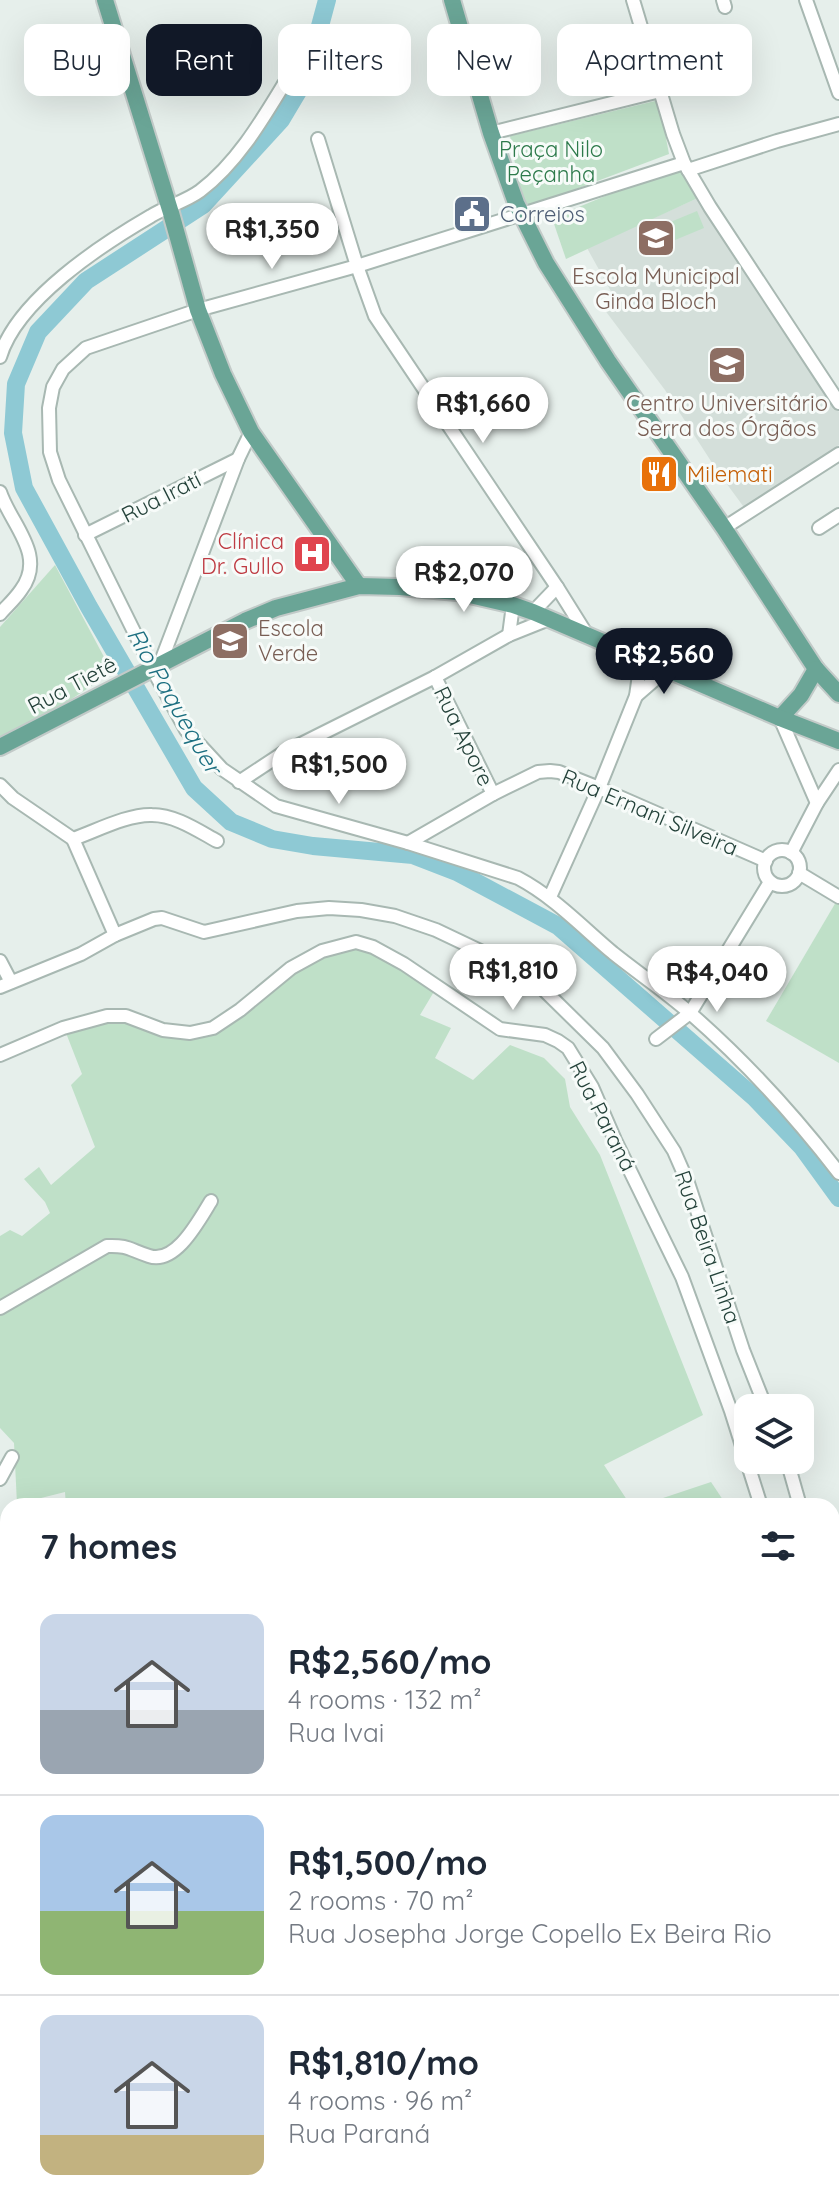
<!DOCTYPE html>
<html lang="en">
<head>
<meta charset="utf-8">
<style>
  :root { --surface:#fff; --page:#f2f2f3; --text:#1f2937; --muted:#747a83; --line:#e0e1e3; --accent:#111827 }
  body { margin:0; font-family:Quicksand,sans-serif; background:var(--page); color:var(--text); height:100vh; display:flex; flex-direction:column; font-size:30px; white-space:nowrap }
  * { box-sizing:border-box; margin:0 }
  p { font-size:26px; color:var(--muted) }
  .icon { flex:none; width:44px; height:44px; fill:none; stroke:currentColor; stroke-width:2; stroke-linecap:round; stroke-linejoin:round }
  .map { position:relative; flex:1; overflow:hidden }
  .panel { position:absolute; left:0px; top:1498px; width:840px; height:712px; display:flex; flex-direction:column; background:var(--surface); border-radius:24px 24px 0 0; box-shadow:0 8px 32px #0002 }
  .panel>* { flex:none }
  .hud { position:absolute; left:24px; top:24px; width:792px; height:72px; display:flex; gap:16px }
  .buttons { position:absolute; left:734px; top:1394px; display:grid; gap:16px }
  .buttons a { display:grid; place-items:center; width:80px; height:80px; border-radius:16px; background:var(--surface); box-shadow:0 8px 32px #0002; font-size:40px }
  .price { position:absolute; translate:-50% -68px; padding:0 18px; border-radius:28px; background:#fff; color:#222; font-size:26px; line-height:52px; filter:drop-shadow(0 2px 4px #0008) }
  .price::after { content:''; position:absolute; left:50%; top:48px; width:24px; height:18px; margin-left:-12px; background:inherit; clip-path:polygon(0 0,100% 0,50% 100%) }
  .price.current { background:var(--accent); color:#fff }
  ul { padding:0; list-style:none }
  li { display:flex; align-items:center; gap:24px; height:200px; padding:0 40px }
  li+li { border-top:2px solid var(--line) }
  li span { display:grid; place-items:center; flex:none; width:224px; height:160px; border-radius:16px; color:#555 }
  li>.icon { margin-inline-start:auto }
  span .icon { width:96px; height:96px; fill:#fffc; stroke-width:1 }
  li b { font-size:34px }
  h2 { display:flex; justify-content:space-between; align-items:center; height:96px; padding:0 40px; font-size:34px }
  .chip { padding:0 28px; border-radius:16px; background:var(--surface); box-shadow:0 8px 32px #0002; font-size:28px; line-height:72px }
  .chip.current { background:var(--accent); color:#fff }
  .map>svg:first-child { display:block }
  .built { fill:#d4dfda }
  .green { fill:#bfe0c8 }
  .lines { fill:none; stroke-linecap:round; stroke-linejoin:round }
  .river { stroke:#8ec9d4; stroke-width:18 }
  .minor-casing { stroke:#a8b8b2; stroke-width:16 }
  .major-casing { stroke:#c2cac8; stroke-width:20 }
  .minor { stroke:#fff; stroke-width:12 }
  .major { stroke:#6aa596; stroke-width:16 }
  .labels { text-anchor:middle; stroke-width:6; stroke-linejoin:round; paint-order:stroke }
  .park-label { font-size:22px; fill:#2d7a4b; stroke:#f7fbf9 }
  .service-label { font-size:22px; fill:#4e5e75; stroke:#f7fbf9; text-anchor:start }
  .education-label { font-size:22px; fill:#785e54; stroke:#f7fbf9 }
  .food-label { font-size:22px; fill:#c56008; stroke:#f7fbf9; text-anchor:start }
  .street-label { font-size:22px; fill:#24423a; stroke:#f7fbf9 }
  .health-label { font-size:22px; fill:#be3a42; stroke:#f7fbf9; text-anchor:end }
  .water-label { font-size:24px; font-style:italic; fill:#1c6f80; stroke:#f7fbf9 }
</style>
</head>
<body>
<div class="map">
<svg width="839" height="2210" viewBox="0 0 839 2210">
  <rect width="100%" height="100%" fill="#e6efeb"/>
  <!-- built -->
  <path class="built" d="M700,197L839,412V445L746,510L718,472L665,390L604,309V303L613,295L587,248Z"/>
  <!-- green -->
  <g class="green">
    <path d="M659,100L669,154L539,203L523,207L510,136Z"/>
    <path d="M678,166L700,197L566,259L552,218Z"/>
    <path d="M697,211L704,228L663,245L656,228Z"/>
    <path d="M55,565L112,672L0,747V627Z"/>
    <path d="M836,902L839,904V1063L766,1021Z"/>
    <path d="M343,947L366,949L435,990L420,1015L451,1028L435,1058L473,1080L510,1045L544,1058L565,1079L570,1107L600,1155L703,1415L604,1465L631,1506H66L65,1492L17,1504L14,1443L0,1428V1236L10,1230L22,1236L50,1213L45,1202L24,1179L39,1167L51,1185L95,1147L71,1085L82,1074L66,1033L109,1019L190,1029L215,1024L322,957Z"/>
    <path d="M711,1482L727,1506H639Z"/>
    <path d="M8,2066V2202H218L212,2210H4L2,2161L0,2160V2110L5,2107Z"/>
  </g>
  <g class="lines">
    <!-- river -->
    <path class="river" d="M327,0L306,78L281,120L203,205L86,281L38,332L16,384L13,433L24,488L89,607L194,788L231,822L272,839L313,846L413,855L457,872L558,926L755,1098L802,1147L839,1198"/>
    <!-- minor casing -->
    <g class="minor-casing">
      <g id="minor">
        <path d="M633,0L673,134L684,163L710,207L839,403"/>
        <path d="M723,0L725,7"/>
        <path d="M806,0L839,93"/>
        <path d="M491,133L660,91"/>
        <path d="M318,139L357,266L375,316L557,587L587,635"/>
        <path d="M684,163L357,266L198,310L86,348L63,369L53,387L49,408L50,452L59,480L152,668L186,730L222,769L276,806L408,843L518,878C554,897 582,927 613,953C638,973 666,992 690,1013C745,1061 795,1116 839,1173"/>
        <path d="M688,170L777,141L839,124"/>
        <path d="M0,357C17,300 101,245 151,216C167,206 185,202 200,191C236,164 261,122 284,84"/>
        <path d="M0,492C11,525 47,555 21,590C15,599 7,606 0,614"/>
        <path d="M724,528L839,454"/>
        <path d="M819,528L839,515"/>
        <path d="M85,535L238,459"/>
        <path d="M533,612L557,587"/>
        <path d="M509,635L513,605"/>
        <path d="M160,664L238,459L251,432"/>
        <path d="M435,677L493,794"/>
        <path d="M636,696L667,669"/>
        <path d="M780,718L817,803"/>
        <path d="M239,782L283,753L435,677L509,635L549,619"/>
        <path d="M0,785L13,798L73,839"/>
        <path d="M73,839C96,831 128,814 152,815C175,815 197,830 217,841"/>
        <path d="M73,839L115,935"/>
        <path d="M408,843L493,794L538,772L550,771L559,772L599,788L766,861"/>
        <circle cx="782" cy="868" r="18"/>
        <path d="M791,853L817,803L839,770"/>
        <path d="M799,873L839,897"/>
        <path d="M550,897L599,788L636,696L641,660"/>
        <path d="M0,961L11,982"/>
        <path d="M0,987L81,954L115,935L154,919L162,918L204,932L297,911L329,908L361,910L395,916L436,930L497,959L543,989L603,1048L637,1094L674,1151L688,1183L743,1350L766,1408"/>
        <path d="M656,1039L690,1013L770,882"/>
        <path d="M0,1055L63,1028L107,1016H126L163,1030L190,1033L213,1028L240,1010L291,968L322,951L356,942L373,947L404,964L500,1029L545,1035L558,1041L568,1048L592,1087L615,1140L682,1277L731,1411L761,1506"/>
        <path d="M0,1308L107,1246C128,1245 130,1250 149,1256C176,1265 199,1220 211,1201"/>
        <path d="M787,1460L800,1506"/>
        <path d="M0,1479L12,1457"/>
        <path d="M832,1537L839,1534"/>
        <path d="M832,1603L839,1616"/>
        <path d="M0,1677L8,1681"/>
        <path d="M0,1747L8,1746"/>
        <path d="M832,1840L839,1870"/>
        <path d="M0,1858L8,1853"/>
        <path d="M247,2210L251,2202"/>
        <path d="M314,2210L320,2202"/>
        <path d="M540,2210L541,2202"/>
        <path d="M660,2210L665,2202"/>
        <path d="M732,2210L735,2202"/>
      </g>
    </g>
    <!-- major casing -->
    <g class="major-casing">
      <g id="major">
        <path d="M105,0L171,213L198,310L223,374L251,432L359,586"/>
        <path d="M452,0L491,133L516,203L546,263L608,361L724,528L816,669L839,694"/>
        <path d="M780,718L801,695L816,669"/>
        <path d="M0,747L245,621L276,608L359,586L400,587L457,592L513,605L533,612L780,718L839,741"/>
      </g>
    </g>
    <!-- minor -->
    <use href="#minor" class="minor"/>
    <!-- major -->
    <use href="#major" class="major"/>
  </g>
  <!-- icons -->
  <defs>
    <g id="civic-square" transform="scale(2)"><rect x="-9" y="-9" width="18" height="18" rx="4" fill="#5c6f8a" stroke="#f7fbf9"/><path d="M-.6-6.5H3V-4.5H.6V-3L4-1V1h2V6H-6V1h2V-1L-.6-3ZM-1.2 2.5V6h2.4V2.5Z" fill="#fff"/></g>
    <g id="school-square" transform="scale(2)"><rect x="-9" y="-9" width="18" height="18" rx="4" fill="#8d6e63" stroke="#f7fbf9"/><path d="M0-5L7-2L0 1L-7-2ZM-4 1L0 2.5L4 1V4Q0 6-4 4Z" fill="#fff"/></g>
    <g id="university-square" transform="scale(2)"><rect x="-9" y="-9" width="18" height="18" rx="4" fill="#8d6e63" stroke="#f7fbf9"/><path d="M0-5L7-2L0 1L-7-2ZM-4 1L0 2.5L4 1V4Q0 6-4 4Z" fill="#fff"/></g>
    <g id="restaurant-square" transform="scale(2)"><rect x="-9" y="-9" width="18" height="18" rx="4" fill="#e8710a" stroke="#f7fbf9"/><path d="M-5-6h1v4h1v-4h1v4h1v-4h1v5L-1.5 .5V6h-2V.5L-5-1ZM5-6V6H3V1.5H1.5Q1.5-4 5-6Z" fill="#fff"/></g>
    <g id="hospital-square" transform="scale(2)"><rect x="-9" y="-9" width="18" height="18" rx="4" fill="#e0444e" stroke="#f7fbf9"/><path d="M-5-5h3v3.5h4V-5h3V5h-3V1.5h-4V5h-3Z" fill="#fff"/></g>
  </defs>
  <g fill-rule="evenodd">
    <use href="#civic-square" x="472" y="214"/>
    <use href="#school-square" x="656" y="238"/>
    <use href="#university-square" x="727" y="365"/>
    <use href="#restaurant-square" x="659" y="474"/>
    <use href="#hospital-square" x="312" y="554"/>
    <use href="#school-square" x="230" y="641"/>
  </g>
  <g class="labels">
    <!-- park labels -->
    <g class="park-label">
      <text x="551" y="157">Praça Nilo<tspan x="551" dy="25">Peçanha</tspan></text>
    </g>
    <!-- service labels -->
    <g class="service-label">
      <text x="500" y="222">Correios</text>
    </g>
    <!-- education labels -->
    <g class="education-label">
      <text x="656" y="284">Escola Municipal<tspan x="656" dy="25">Ginda Bloch</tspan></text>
      <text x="727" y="411">Centro Universitário<tspan x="727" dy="25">Serra dos Órgãos</tspan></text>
      <text x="258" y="636" text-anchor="start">Escola<tspan x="258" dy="25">Verde</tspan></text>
    </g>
    <!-- food labels -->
    <g class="food-label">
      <text x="687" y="482">Milemati</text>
    </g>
    <!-- street labels -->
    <g class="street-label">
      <text transform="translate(161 497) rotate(-27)" y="8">Rua Iratí</text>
      <text transform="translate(72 685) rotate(-28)" y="8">Rua Tietê</text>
      <text transform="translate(464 736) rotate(64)" y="8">Rua Apore</text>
      <text transform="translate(650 812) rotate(23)" y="8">Rua Ernani Silveira</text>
      <text transform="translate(603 1116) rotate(63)" y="8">Rua Paraná</text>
      <text transform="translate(708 1247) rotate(71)" y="8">Rua Beira Linha</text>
    </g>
    <!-- health labels -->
    <g class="health-label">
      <text x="284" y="549">Clínica<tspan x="284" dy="25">Dr. Gullo</tspan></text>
    </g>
    <!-- water labels -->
    <g class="water-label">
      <text transform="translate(174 701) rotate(60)" y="8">Rio Paquequer</text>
    </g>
  </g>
</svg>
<div class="buttons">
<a><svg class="icon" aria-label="layers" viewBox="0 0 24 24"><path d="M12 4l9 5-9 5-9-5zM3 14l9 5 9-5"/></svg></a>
</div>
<b class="price" style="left:272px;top:271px">R$1,350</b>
<b class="price" style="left:483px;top:445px">R$1,660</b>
<b class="price" style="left:464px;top:614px">R$2,070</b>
<b class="price current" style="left:664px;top:696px">R$2,560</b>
<b class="price" style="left:339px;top:806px">R$1,500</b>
<b class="price" style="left:513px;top:1012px">R$1,810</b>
<b class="price" style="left:717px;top:1014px">R$4,040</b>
<div class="hud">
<a class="chip">Buy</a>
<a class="chip current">Rent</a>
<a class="chip">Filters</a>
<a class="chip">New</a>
<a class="chip">Apartment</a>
</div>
<section class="panel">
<h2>7 homes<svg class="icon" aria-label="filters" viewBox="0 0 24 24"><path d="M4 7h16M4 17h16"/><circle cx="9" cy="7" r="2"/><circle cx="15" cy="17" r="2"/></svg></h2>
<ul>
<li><span style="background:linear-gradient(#c9d6e8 60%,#9aa5b1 0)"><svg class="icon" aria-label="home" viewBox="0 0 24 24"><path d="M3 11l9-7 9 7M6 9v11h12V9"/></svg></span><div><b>R$2,560/mo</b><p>4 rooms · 132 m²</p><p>Rua Ivai</p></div></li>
<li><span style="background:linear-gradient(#a9c7e8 60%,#8fb573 0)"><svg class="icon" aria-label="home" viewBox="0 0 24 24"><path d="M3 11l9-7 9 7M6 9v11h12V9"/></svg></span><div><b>R$1,500/mo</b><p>2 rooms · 70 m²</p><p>Rua Josepha Jorge Copello Ex Beira Rio</p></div></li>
<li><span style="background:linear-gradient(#c9d6e8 75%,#c2b280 0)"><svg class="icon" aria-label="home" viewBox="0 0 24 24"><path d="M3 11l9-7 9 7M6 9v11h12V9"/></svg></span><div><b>R$1,810/mo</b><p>4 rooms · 96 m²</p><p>Rua Paraná</p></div></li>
</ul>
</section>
</div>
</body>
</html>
